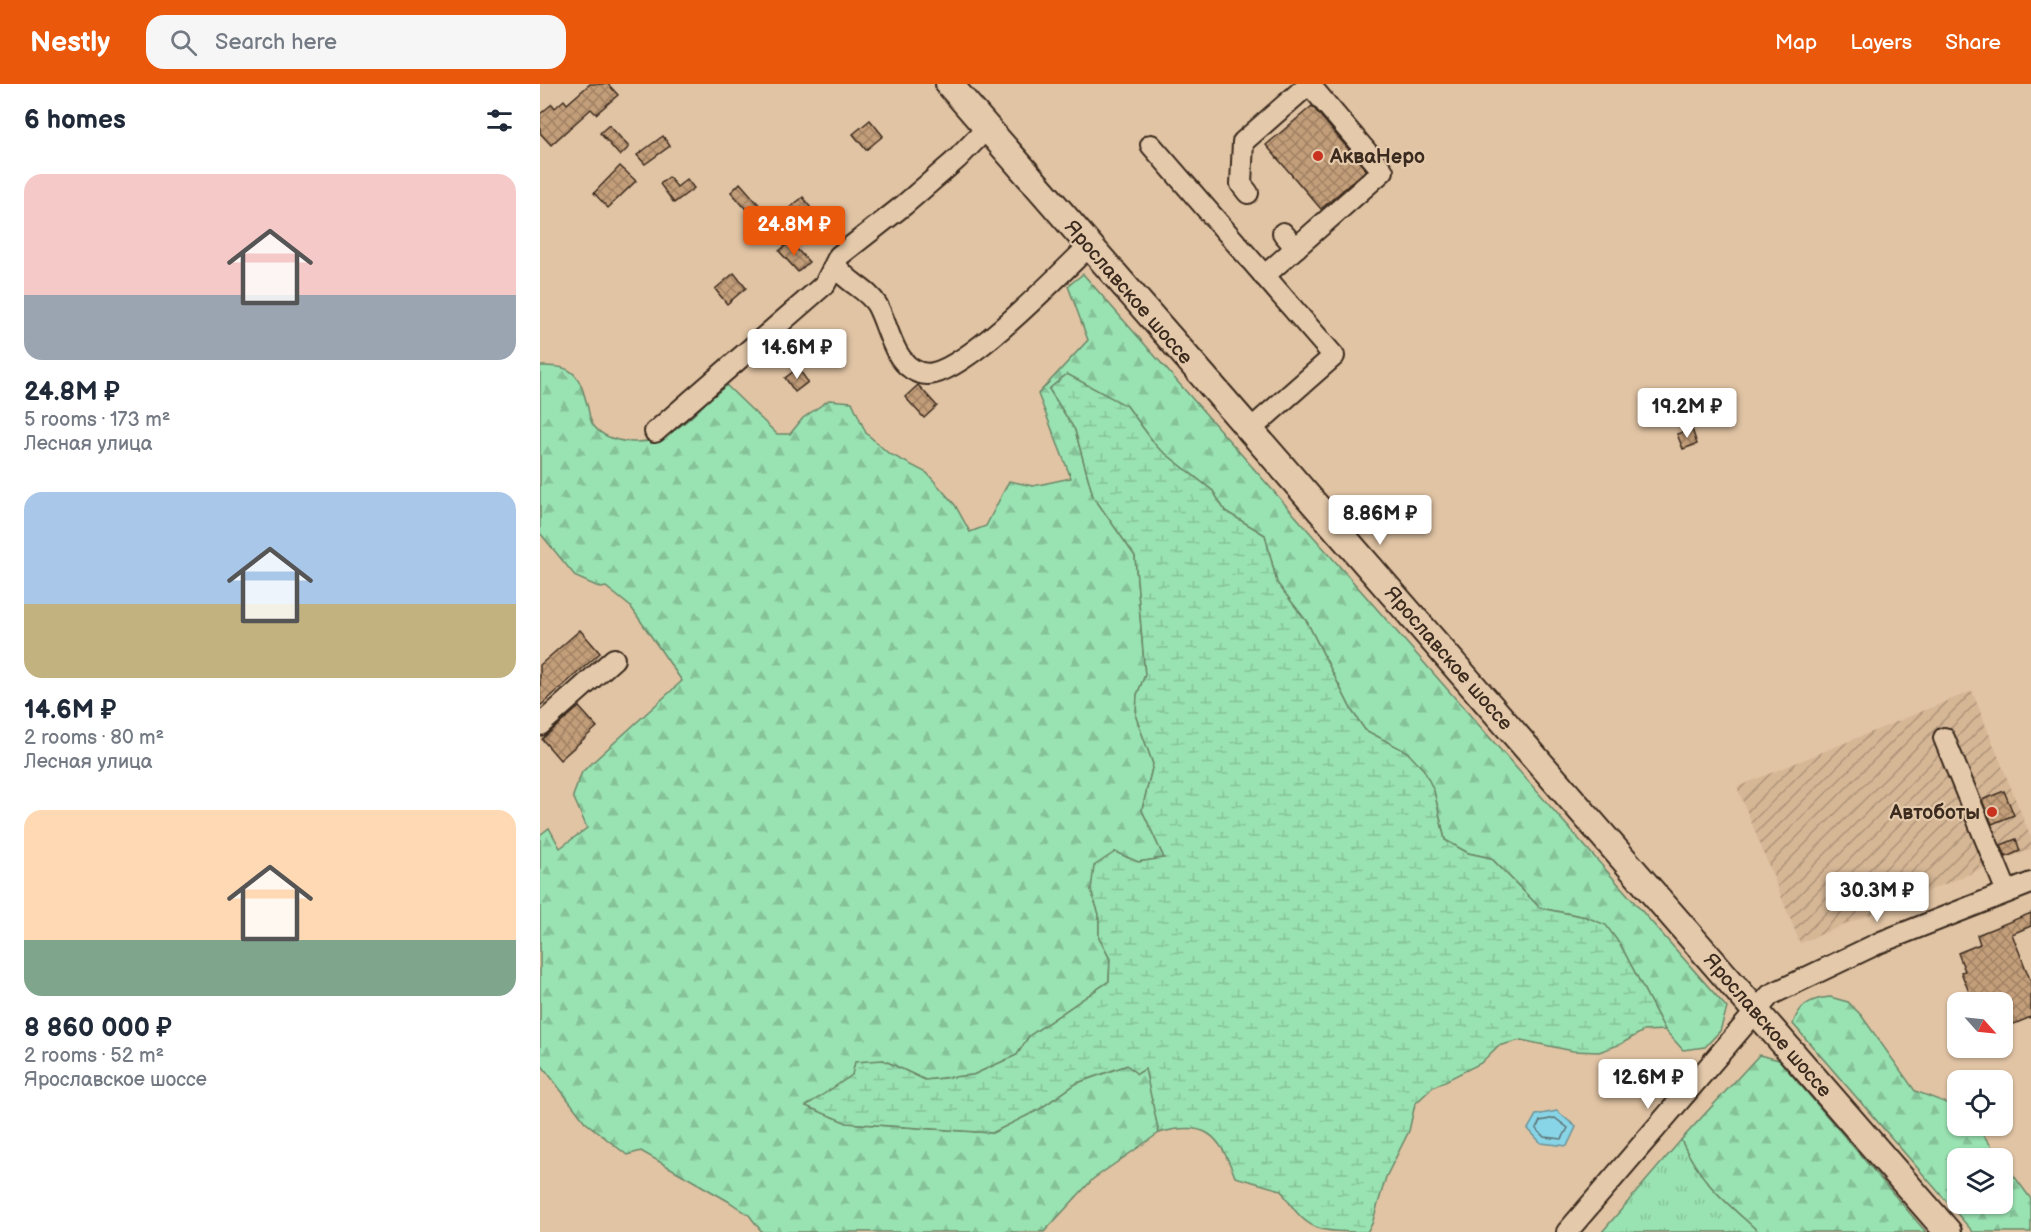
<!DOCTYPE html>
<html lang="en">
<head>
<meta charset="utf-8">
<style>
  :root { --surface:#fff; --page:#f6f6f7; --text:#1f2937; --muted:#747a83; --accent:#ea580c }
  body { margin:0; font-family:"Balsamiq Sans",sans-serif; background:var(--page); color:var(--text); height:100vh; display:flex; flex-direction:column; font-size:22px; white-space:nowrap }
  * { box-sizing:border-box; margin:0 }
  p { font-size:20px; color:var(--muted) }
  .icon { flex:none; width:33px; height:33px; fill:none; stroke:currentColor; stroke-width:2; stroke-linecap:round; stroke-linejoin:round }
  .map { position:relative; flex:1; overflow:hidden }
  .side { display:flex; flex-direction:column; background:var(--surface); width:540px }
  .side>* { flex:none }
  .needle { width:39px; rotate:117deg }
  .tools { position:absolute; left:1407px; top:908px; display:grid; gap:12px }
  .tools a { display:grid; place-items:center; width:66px; height:66px; border-radius:12px; background:var(--surface); box-shadow:0 2px 4px #0004; font-size:30px }
  .price { position:absolute; translate:-50% -51px; padding:0 14px; border-radius:6px; background:#fff; color:#222; font-size:20px; line-height:39px; filter:drop-shadow(0 2px 3px #0008) }
  .price::after { content:''; position:absolute; left:50%; top:36px; width:18px; height:14px; margin-left:-9px; background:inherit; clip-path:polygon(0 0,100% 0,50% 100%) }
  .price.current { background:var(--accent); color:#fff }
  ul { padding:0; list-style:none }
  li { display:grid; align-content:center; gap:12px; height:318px; padding:0 24px }
  li span { display:grid; place-items:center; height:186px; border-radius:18px; color:#555 }
  li>.icon { margin-inline-start:auto }
  span .icon { width:108px; height:108px; fill:#fffc; stroke-width:1 }
  li b { font-size:26px }
  h2 { display:flex; justify-content:space-between; align-items:center; height:72px; padding:0 24px; font-size:26px }
  header { display:flex; align-items:center; gap:36px; box-sizing:border-box; height:84px; padding:0 30px; background:var(--accent); color:#fff }
  header strong { font-size:28px }
  nav { display:flex; gap:33px; margin-inline-start:auto; font-size:21px }
  .search { width:420px; height:54px; background:var(--page); display:flex; align-items:center; gap:15px; box-sizing:border-box; padding:0 21px; border-radius:18px; color:var(--muted); font-size:22px }
  main { display:flex; flex:1; min-height:0 }
  .map>svg:first-child { display:block }
  .industrial { fill:url(#industrial-furrows) }
  .grass { fill:url(#grass-tufts); stroke:#6a8668; stroke-width:1.5 }
  .forest { fill:url(#forest-firs); stroke:#6a8668; stroke-width:1.5 }
  .wetland { fill:url(#wetland-marsh); stroke:#6a8668; stroke-width:1.5 }
  .water { fill:#88d5e7; stroke:#699197; stroke-width:1.5 }
  .lines { fill:none; stroke-linecap:round; stroke-linejoin:round }
  .shore { stroke:#5a6e6e; stroke-width:1.5 }
  .building { fill:url(#building-cross-hatch); stroke:#3b2a1e; stroke-width:1.5 }
  .minor-casing { stroke:#3b2a1e; stroke-width:24 }
  .major-casing { stroke:#3b2a1e; stroke-width:30 }
  .minor { stroke:#e4c9ab; stroke-width:20 }
  .major { stroke:#e4c9ab; stroke-width:26 }
  .poi-dot { fill:#c8321e; stroke:#e4c9ab; stroke-width:2 }
  .labels { text-anchor:middle; stroke-width:4.5; stroke-linejoin:round; paint-order:stroke }
  .poi-label { font-size:20px; font-weight:bold; fill:#3b2a1e; stroke:#e4c9ab; text-anchor:start }
  .street-label { font-size:20px; fill:#3b2a1e; stroke:#e4c9ab }
</style>
</head>
<body>
<header>
<strong>Nestly</strong>
<div class="search"><svg class="icon" aria-label="search" viewBox="0 0 24 24"><circle cx="10" cy="10" r="6"/><path d="M15 15l6 6"/></svg>Search here</div>
<nav><a>Map</a><a>Layers</a><a>Share</a></nav>
</header>
<main>
<section class="side">
<h2>6 homes<svg class="icon" aria-label="filters" viewBox="0 0 24 24"><path d="M4 7h16M4 17h16"/><circle cx="9" cy="7" r="2"/><circle cx="15" cy="17" r="2"/></svg></h2>
<ul>
<li><span style="background:linear-gradient(#f6c9c9 65%,#9aa5b1 0)"><svg class="icon" aria-label="home" viewBox="0 0 24 24"><path d="M3 11l9-7 9 7M6 9v11h12V9"/></svg></span><div><b>24.8M ₽</b><p>5 rooms · 173 m²</p><p>Лесная улица</p></div></li>
<li><span style="background:linear-gradient(#a9c7e8 60%,#c2b280 0)"><svg class="icon" aria-label="home" viewBox="0 0 24 24"><path d="M3 11l9-7 9 7M6 9v11h12V9"/></svg></span><div><b>14.6M ₽</b><p>2 rooms · 80 m²</p><p>Лесная улица</p></div></li>
<li><span style="background:linear-gradient(#ffd9b3 70%,#7fa58c 0)"><svg class="icon" aria-label="home" viewBox="0 0 24 24"><path d="M3 11l9-7 9 7M6 9v11h12V9"/></svg></span><div><b>8 860 000 ₽</b><p>2 rooms · 52 m²</p><p>Ярославское шоссе</p></div></li>
</ul>
</section>
<div class="map">
<svg width="1491" height="1148" viewBox="0 0 1491 1148">
  <defs>
    <pattern id="industrial-furrows" width="10" height="10" patternUnits="userSpaceOnUse" patternTransform="scale(1.5)"><rect width="10" height="10" fill="#d5b695"/><path d="M-1 1l2-2M0 10L10 0M9 11l2-2" fill="none" stroke="#ae9479"/></pattern>
    <pattern id="grass-tufts" width="24" height="20" patternUnits="userSpaceOnUse" patternTransform="scale(1.5)"><rect width="24" height="20" fill="#99e2b1"/><path d="M3 7l-1-3M5 7V3M7 7l1-3M15 17l-1-3M17 17v-4M19 17l1-3" fill="none" stroke="#85c298"/></pattern>
    <pattern id="forest-firs" width="22" height="20" patternUnits="userSpaceOnUse" patternTransform="scale(1.5)"><rect width="22" height="20" fill="#99e2b1"/><path d="M5 1l3.5 6h-7zM16 11l3.5 6h-7z" fill="#85c298"/></pattern>
    <pattern id="wetland-marsh" width="20" height="14" patternUnits="userSpaceOnUse" patternTransform="scale(1.5)"><rect width="20" height="14" fill="#99e2b1"/><path d="M1 5h8M5 5V1M11 12h8M15 12V8" fill="none" stroke="#85c298"/></pattern>
    <pattern id="building-cross-hatch" width="8" height="8" patternUnits="userSpaceOnUse" patternTransform="scale(1.5)"><rect width="8" height="8" fill="#c39e7a"/><path d="M0 0l8 8M0 8l8-8" fill="none" stroke="#a08163"/></pattern>
  </defs>
  <rect width="100%" height="100%" fill="#e1c4a4"/>
  <filter id="ink" filterUnits="userSpaceOnUse"><feTurbulence type="fractalNoise" baseFrequency=".0167" numOctaves="2"/><feDisplacementMap in="SourceGraphic" scale="12" xChannelSelector="R" yChannelSelector="G"/><feConvolveMatrix kernelMatrix="1 2 1 2 8 2 1 2 1" color-interpolation-filters="sRGB"/></filter>
  <g filter="url(#ink)">
    <!-- industrial -->
    <path class="industrial" d="M1432,607L1491,754V765L1260,859L1197,703Z"/>
    <!-- grass -->
    <path class="grass" d="M1141,1056C1162,1100 1184,1116 1219,1148H1062Z"/>
    <!-- forest -->
    <g class="forest">
      <path d="M543,190L1187,924L1180,947L1165,963L1143,966L1125,946L1081,862L1066,842L1046,833L1000,824L951,774L928,769L905,756L894,707L867,668L825,646L812,627L767,538L737,499L725,451L685,427L673,407L617,363L587,322L509,305L535,346L553,412L595,472L605,591L597,611L596,633L613,680L602,726L624,774L598,778L575,768L551,806L559,830V854L570,875L569,897L489,952L477,971L433,991L385,996L343,976L307,1039L452,1049L498,1026L537,999L587,981L606,984L619,1049L553,1095L504,1148H222L209,1131L188,1117L101,1067L87,1071L45,1038L0,979V751L9,744L20,764L47,744L33,712L42,688L142,597L91,523L66,503L61,504L36,493L0,449V282C36,281 39,291 48,324C49,329 50,337 53,341C69,362 109,362 130,349C150,337 168,316 184,299L237,350H250L263,334L289,316L312,318L326,349L348,369L387,389L415,421L430,448L446,442L469,397L493,402L531,394L498,310L548,256L528,202Z"/>
      <path d="M1290,913L1308,918L1321,931L1375,1007L1417,1023L1418,1041H1436L1460,1074H1418V1119H1462L1463,1077L1491,1115V1148H1433L1253,940C1259,921 1270,915 1290,913Z"/>
      <path d="M1219,971L1239,976L1386,1148H1219C1184,1116 1162,1100 1141,1056Z"/>
    </g>
    <!-- wetland -->
    <path class="wetland" d="M527,290L587,322L617,363L673,407L685,427L725,451L737,499L767,538L812,627L825,646L867,668L884,686L894,707L905,756L928,769L951,774L1000,824L1046,833L1066,841L1081,862L1125,946L1103,947L1081,960L1059,968L1033,967L981,956L958,962L941,979L893,1003L875,1020L869,1047L846,1093L832,1140L827,1148C777,1148 767,1148 741,1106L695,1093C679,1050 666,1036 619,1049L605,985L597,990L587,981L537,999L498,1026L452,1049L307,1039L266,1022L312,991L315,978L343,976L385,996L433,991L477,971L489,952L569,897L570,875L559,854V830L551,806L554,782L575,768L598,778L624,774L602,726L613,680L596,633L597,611L605,591L595,472L553,412L535,346L509,305Z"/>
    <!-- water -->
    <path class="water" d="M1017,1027L1036,1043L1027,1062L1001,1059L988,1045L996,1031Z"/>
    <g class="lines">
      <!-- shore -->
      <path class="shore" d="M1015,1034L1028,1044L1022,1055L1004,1053L996,1045L1000,1037Z"/>
    </g>
    <!-- building -->
    <g class="building">
      <path d="M50,0H68L78,11L56,30L51,25L11,61L0,49V30L12,20L15,24L24,16L27,20Z"/>
      <path d="M772,22L826,86L781,125L726,61Z"/>
      <path d="M330,36L343,52L326,66L313,50Z"/>
      <path d="M69,41L89,63L80,72L60,49Z"/>
      <path d="M123,52L130,62L105,80L97,71Z"/>
      <path d="M80,82L96,97L68,124L54,109Z"/>
      <path d="M129,93L137,103L147,95L154,104L134,119L120,100Z"/>
      <path d="M200,99L221,123L211,131L191,108Z"/>
      <path d="M263,113L287,147L278,154L268,138L244,155L232,138Z"/>
      <path d="M250,158L269,178L258,188L239,167Z"/>
      <path d="M194,189L206,204L187,220L175,205Z"/>
      <path d="M258,284L268,298L255,308L245,294Z"/>
      <path d="M378,301L397,322L384,334L365,313Z"/>
      <path d="M1152,345L1157,360L1143,365L1137,350Z"/>
      <path d="M40,546L60,569L0,622V581Z"/>
      <path d="M39,623L57,643L20,676L2,655Z"/>
      <path d="M1464,707L1474,731L1452,740L1442,716Z"/>
      <path d="M1476,755L1480,767L1466,773L1461,761Z"/>
      <path d="M1491,829V842L1472,850L1491,898V933L1462,945V918H1433L1421,888L1425,887L1418,869L1440,860L1437,851Z"/>
    </g>
    <g class="lines">
      <!-- minor casing -->
      <g class="minor-casing">
        <g id="minor">
          <path d="M611,61L794,272L710,346"/>
          <path d="M708,109L701,100L703,58L769,0"/>
          <path d="M743,149L756,164"/>
          <path d="M296,180C303,197 327,204 337,221C348,241 352,272 372,285C378,289 386,291 394,289C433,280 518,192 549,162"/>
          <path d="M724,192L843,87L769,0"/>
          <path d="M115,348L285,200L299,172L364,121L417,75L448,43"/>
          <path d="M0,641L74,575"/>
          <path d="M1404,654L1467,808"/>
          <path d="M1027,1148L1230,911L1341,858L1491,799"/>
        </g>
      </g>
      <!-- major casing -->
      <g class="major-casing">
        <path id="major" d="M409,0L1408,1148"/>
      </g>
      <!-- minor -->
      <use href="#minor" class="minor"/>
      <!-- major -->
      <use href="#major" class="major"/>
    </g>
  </g>
  <!-- markers -->
  <g class="poi-dot">
    <circle cx="778" cy="72" r="6"/>
    <circle cx="1452" cy="728" r="6"/>
  </g>
  <g class="labels">
    <!-- poi labels -->
    <g class="poi-label">
      <text x="790" y="79">АкваНеро</text>
      <text x="1440" y="735" text-anchor="end">Автоботы</text>
    </g>
    <!-- street labels -->
    <g class="street-label">
      <text transform="translate(589 208) rotate(49)" y="7">Ярославское шоссе</text>
      <text transform="translate(909 574) rotate(49)" y="7">Ярославское шоссе</text>
      <text transform="translate(1228 941) rotate(49)" y="7">Ярославское шоссе</text>
    </g>
  </g>
</svg>
<div class="tools">
<a><svg class="needle" viewBox="-14 -14 28 28"><path d="M0-13l5 13h-10z" fill="#e53935"/><path d="M0 13l5-13h-10z" fill="#747a83"/></svg></a>
<a><svg class="icon" aria-label="locate" viewBox="0 0 24 24"><circle cx="12" cy="12" r="6"/><path d="M12 2v4M12 18v4M2 12h4M18 12h4"/></svg></a>
<a><svg class="icon" aria-label="layers" viewBox="0 0 24 24"><path d="M12 4l9 5-9 5-9-5zM3 14l9 5 9-5"/></svg></a>
</div>
<b class="price current" style="left:254px;top:173px">24.8M ₽</b>
<b class="price" style="left:257px;top:296px">14.6M ₽</b>
<b class="price" style="left:1147px;top:355px">19.2M ₽</b>
<b class="price" style="left:840px;top:462px">8.86M ₽</b>
<b class="price" style="left:1337px;top:839px">30.3M ₽</b>
<b class="price" style="left:1108px;top:1026px">12.6M ₽</b>
</div>
</main>
</body>
</html>
